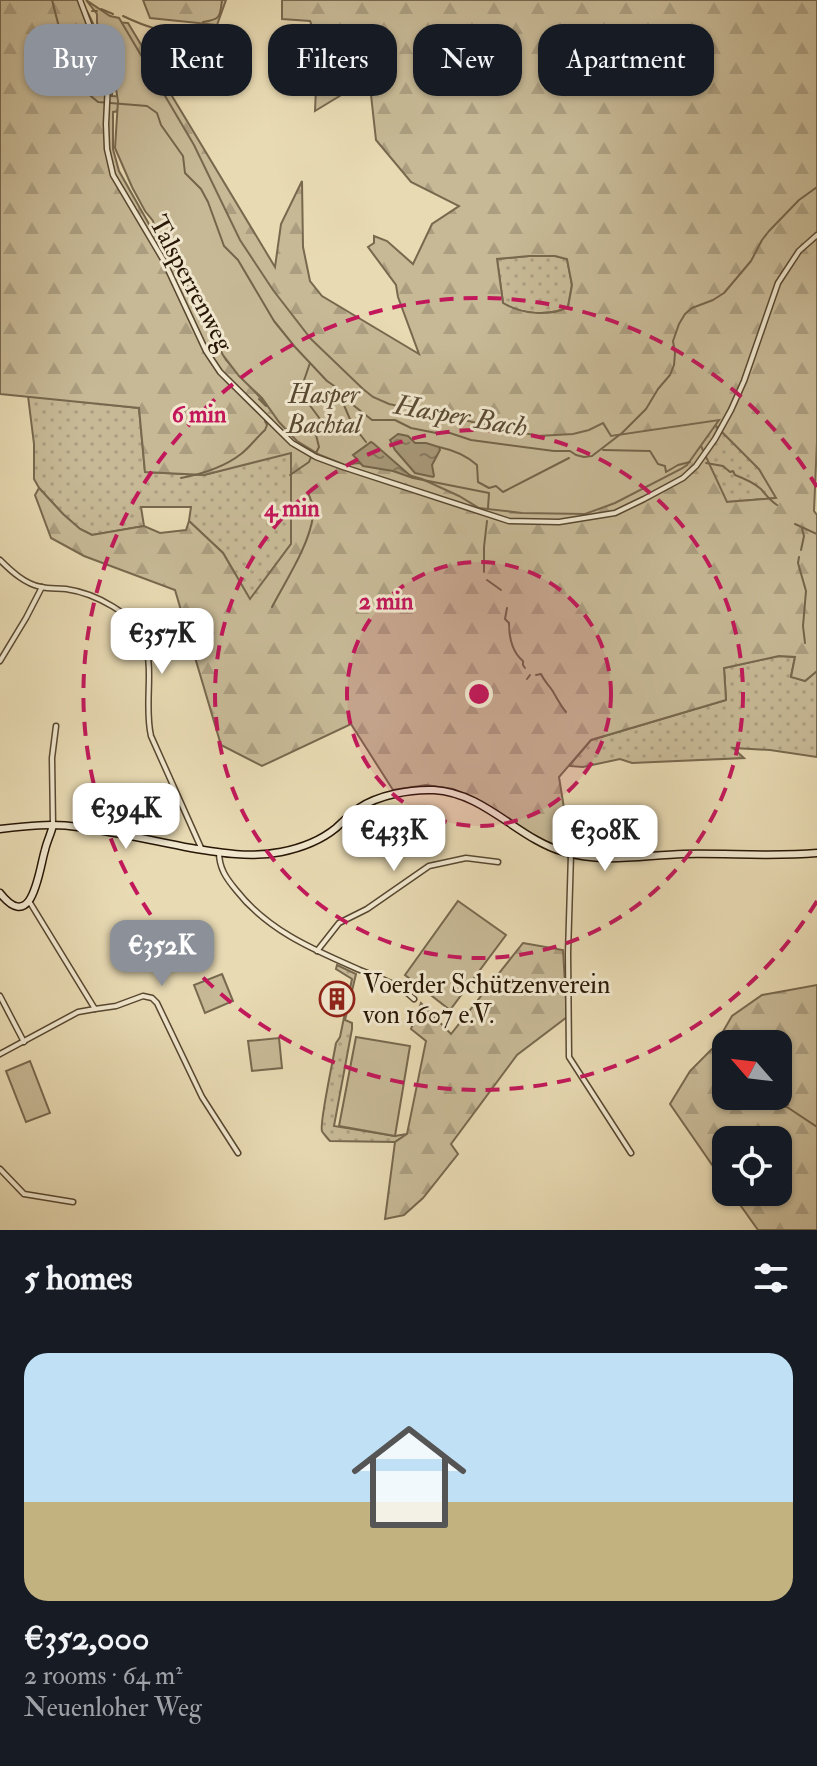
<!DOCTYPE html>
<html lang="en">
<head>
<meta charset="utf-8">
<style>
  :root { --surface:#171b24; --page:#20242c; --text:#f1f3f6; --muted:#9ea1a6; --line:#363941; --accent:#8c9099 }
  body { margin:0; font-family:"IM FELL Double Pica",serif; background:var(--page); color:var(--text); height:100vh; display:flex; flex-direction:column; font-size:30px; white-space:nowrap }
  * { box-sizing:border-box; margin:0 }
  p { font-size:26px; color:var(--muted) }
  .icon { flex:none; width:44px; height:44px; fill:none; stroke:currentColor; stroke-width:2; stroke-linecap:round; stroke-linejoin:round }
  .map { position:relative; height:1230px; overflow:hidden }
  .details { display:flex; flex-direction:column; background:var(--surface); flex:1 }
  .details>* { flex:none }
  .guide { position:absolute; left:24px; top:24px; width:770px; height:72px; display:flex; gap:16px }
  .needle { width:52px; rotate:298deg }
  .buttons { position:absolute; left:712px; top:1030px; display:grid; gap:16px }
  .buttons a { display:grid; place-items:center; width:80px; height:80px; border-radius:16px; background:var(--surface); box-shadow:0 2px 6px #0004; font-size:40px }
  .price { position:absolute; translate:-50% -68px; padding:0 18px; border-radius:16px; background:#fff; color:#222; font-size:26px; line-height:52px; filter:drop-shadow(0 2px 4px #0008) }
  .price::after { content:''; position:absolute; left:50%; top:48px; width:24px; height:18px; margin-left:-12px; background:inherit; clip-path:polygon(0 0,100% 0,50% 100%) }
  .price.on { background:var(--accent); color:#fff }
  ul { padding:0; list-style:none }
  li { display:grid; align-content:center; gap:16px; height:424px; padding:0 24px }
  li+li { border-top:2px solid var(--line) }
  li span { display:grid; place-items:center; height:248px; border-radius:24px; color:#555 }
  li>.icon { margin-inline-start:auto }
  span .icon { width:144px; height:144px; fill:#fffc; stroke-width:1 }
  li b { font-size:34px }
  h2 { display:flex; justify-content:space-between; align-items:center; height:96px; padding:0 24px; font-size:34px }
  .pill { padding:0 28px; border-radius:24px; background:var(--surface); box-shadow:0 2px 6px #0004; font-size:28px; line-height:72px }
  .pill.on { background:var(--accent); color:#fff }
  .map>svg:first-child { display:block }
  .grass { fill:url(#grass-dots); stroke:#78684e; stroke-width:2 }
  .forest { fill:url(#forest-firs); stroke:#78684e; stroke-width:2; fill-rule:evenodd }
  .park { fill:#c7b996; stroke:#78684e; stroke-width:2 }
  .water { fill:url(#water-ripples); stroke:#74644a; stroke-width:2 }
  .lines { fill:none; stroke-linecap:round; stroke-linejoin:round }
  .stream { stroke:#74644a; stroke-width:2 }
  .street-casing { stroke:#584831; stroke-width:7 }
  .secondary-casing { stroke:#281706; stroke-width:9 }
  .street { stroke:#f0e7ce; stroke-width:4 }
  .secondary { stroke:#f0e7ce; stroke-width:6 }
  .ring { fill:none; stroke:#c2185b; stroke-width:4; stroke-dasharray:14 10 }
  .labels { text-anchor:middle; stroke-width:6; stroke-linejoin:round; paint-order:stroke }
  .street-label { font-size:26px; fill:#281706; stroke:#f0e7ce }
  .park-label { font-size:26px; font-style:italic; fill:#584831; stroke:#f0e7ce }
  .poi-label { font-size:26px; fill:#281706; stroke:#f0e7ce; text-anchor:start }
  .water-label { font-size:28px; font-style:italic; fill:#5b4b34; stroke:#f0e7ce }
  .centre { fill:#c2185b; stroke:#f0e7ce; stroke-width:4 }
  .ring-label { font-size:24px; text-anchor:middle; font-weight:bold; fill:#c2185b; stroke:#f0e7ce; stroke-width:6; stroke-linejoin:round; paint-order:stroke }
</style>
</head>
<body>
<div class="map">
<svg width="817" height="1230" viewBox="0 0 817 1230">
  <defs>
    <pattern id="grass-dots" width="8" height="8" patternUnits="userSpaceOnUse" patternTransform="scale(2)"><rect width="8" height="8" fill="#c7b996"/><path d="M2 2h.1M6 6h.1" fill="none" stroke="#ab9e80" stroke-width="1.8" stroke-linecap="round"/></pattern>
    <pattern id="forest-firs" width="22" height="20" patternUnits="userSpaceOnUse" patternTransform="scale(2)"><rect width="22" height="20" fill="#c7b996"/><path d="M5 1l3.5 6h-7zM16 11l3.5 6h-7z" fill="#ab9e80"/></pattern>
    <pattern id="water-ripples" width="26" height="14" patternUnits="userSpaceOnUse" patternTransform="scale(2)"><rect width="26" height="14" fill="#a79878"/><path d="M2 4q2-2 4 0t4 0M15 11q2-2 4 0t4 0" fill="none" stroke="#887b60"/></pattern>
  </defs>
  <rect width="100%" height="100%" fill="#e8dab3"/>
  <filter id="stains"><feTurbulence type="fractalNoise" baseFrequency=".0025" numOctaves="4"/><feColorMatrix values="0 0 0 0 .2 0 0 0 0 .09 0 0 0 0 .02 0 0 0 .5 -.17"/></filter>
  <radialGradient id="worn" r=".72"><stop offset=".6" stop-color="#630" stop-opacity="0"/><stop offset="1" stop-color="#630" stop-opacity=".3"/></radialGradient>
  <!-- grass -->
  <g class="grass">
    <path d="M529,256H555L567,259L572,285L568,307C549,317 521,314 503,303L497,259Z"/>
    <path d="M28,396L139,408L145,472L204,475L291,452V544L250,600L223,553L189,521L191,507H141L144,526L92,535L80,529L63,514L39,488L34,479V444Z"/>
    <path d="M714,424L759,469L777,498L727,502H610Z"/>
    <path d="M779,656L795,657L791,676L805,681L817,671V757L770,750L733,748L744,758L632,763L620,759L583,767L569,766L591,740L726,700L724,668Z"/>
    <path d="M337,965L356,974L345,1020L352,1023V1029L334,1126L395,1136L407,1134L395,1142L330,1141C329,1140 322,1132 322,1131C319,1124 334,1056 336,1043L340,1037L352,979L336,969Z"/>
  </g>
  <!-- forest -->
  <g class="forest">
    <path d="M0,0H79C97,20 104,60 112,86V96L148,98L115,22L128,23L275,267L281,224L302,181L303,247L310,281L322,296L419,354L398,297L396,285L368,247L374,243V236L387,241L413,264L432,224L459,206L411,182L376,140L371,95L343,94L315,111L318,42L310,21L282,19V0H817V441L814,511L817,515V671L805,681L791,677L795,657L779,656L724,668L726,700L591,740L559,777L571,852L534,836L475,800L453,789L426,785L393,790L351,724L262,766L221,745L175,590L84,556L51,538L35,495L39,488L63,514L80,529L92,535L144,526L160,533L186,530L189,521L223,553L250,599L291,544V453L204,475L145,472L139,408L0,394ZM147,108L285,425L226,360L119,171L113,149V112ZM529,256H555L567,259L572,285L568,307C549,317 521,314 503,303L497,259ZM714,424L759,469L776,498L727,502L701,446L610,501Z"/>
    <path d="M143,0H226L217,25L150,18Z"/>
    <path d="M523,943L563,950L567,1017L517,1055L451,1144L458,1154L423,1198L404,1215L385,1219L395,1142L407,1134L426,1041L411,1029L421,1003L451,1034Z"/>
    <path d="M817,985V1230H758L731,1192H778V1140H726V1185L670,1104L690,1071L714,1047L732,1016L762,995ZM726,1044H778V1096H726Z"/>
  </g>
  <!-- park -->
  <g class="park">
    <path d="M86,0L110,16L119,18L194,145L240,240L273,290L311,339L363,389L373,397L389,404L538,436L573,434L589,430L603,423L611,436L719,420L687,465L681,469L615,503L585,514L522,513L479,508L459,496L422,479L382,467L358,463L345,465L320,455L297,441L279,422L262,398L239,376L223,355L167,248L163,238L155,231L153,221L145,211L132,187L115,148L118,101L111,57L97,23V14Z"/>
    <path d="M458,901L506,935L450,1010L405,975Z"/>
    <path d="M222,974L233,1001L205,1013L194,985Z"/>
    <path d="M356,1037L410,1046L395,1136L339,1126Z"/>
    <path d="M279,1038L282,1068L252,1071L248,1041Z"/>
    <path d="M30,1061L50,1113L26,1122L6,1071Z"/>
  </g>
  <!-- water -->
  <g class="water">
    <path d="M398,434L408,436L415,443H426L439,447L440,450L432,465L434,476L433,477L415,473L395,450L390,440Z"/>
    <path d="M371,442L373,443L413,478L393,471L363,466L353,455Z"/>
  </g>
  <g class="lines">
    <!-- stream -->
    <g class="stream">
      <path d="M52,0L60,31L86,92L98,102L147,106L157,113L161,125L183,156L185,173L201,189L208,202L224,246L238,260L274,321L295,347L327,381L343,392L353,405L372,420H395L411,428L436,433H450L471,440L554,451H570L576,455L584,457L592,456L622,433L646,409L658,389L670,375L674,365L675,353L673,341L679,324L685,314L692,308L713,300L724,293L751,261L762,240L769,231L799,200L817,187"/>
      <path d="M101,9L113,14"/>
      <path d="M92,11H97"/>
      <path d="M123,16C144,26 165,34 190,31"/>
      <path d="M203,22C221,19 220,17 222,0"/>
      <path d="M310,363L300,392L320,419L315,431L319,447L316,453"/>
      <path d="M338,391L352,424L366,442"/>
      <path d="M259,399L266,406"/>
      <path d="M439,447C453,450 466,455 477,465L478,482L489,488L496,486L503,492L569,458"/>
      <path d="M603,450L650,451L658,464L665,466L666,472L678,465L690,462"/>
      <path d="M706,463L723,466L730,472L733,471L735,475C743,478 754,483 761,489C767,496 769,500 777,505"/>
      <path d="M290,475L309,462L311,457"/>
      <path d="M181,478C202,474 223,468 241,454C250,447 257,437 265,430L267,425L265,421"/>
      <path d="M413,478L489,493L488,508"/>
      <path d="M309,495L312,503"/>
      <path d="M795,524L817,534"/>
      <path d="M801,550L804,536L802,529"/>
      <path d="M799,557L798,563L806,591L803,626L805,643"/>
      <path d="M484,572V547L487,521"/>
      <path d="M487,580L501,590"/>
      <path d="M272,607C286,580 309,546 313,516"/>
      <path d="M507,608L505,619L509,623C509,636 512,652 523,661V665L525,668"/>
      <path d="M536,675L541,674C544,681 548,684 552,690C557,698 560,705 566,712"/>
      <path d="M527,679L530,675"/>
      <path d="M787,1081L788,1067"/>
      <path d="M787,1087L785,1098L788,1105"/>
      <path d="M759,1104L767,1107H787L817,1127"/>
    </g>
    <!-- street casing -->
    <g class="street-casing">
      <g id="street">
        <path d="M80,0L106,69L108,83L106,124L107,149L113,175L164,261L206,351L220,372L292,443L316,457L343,467L509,521L559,522L615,513L644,499L683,478L696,466L715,439L731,410L744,381L778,283L799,251L817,235"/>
        <path d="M0,560C11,571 25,584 41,587C49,589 58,588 66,589C94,593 137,614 145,643C154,672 144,706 151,736L202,850"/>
        <path d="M0,661L26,618L42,587"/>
        <path d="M53,825L52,758L56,726"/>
        <path d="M219,852C219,868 226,878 236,890C268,931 314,950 360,970C378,977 400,985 414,999"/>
        <path d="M571,854L568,953L569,1057L631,1153"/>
        <path d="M29,901L95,1009L116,1006L143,996L152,998L157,1003L202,1097L238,1153"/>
        <path d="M317,951L339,923L367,909L429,866L466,858L498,862"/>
        <path d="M0,996L24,1042"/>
        <path d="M0,1054L78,1012L95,1009"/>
        <path d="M0,1169L24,1194L73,1202"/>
      </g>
    </g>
    <!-- secondary casing -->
    <g class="secondary-casing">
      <g id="secondary">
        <path d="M0,829C26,826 53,823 78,827C116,832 154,841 191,848C221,853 251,858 281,852C301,848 320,841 336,828C343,821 351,814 359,808C379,795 410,789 434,790C485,793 518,839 564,852C603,864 644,855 684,854C728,853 773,857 817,853"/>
        <path d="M0,893C33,935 39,869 45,850C47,841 51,834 53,825"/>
      </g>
    </g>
    <!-- street -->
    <use href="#street" class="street"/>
    <!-- secondary -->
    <use href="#secondary" class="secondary"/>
  </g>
  <!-- distance rings -->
  <circle cx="479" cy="694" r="132" fill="#c2185b" fill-opacity=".12"/>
  <g class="ring">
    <circle cx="479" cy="694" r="132"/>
    <circle cx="479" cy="694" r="264"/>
    <path d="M817 901A396 396 0 1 1 817 487"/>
  </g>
  <!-- icons -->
  <defs>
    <g id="building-ring" transform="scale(1.8)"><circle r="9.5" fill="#f0e7ce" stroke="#8f2418" stroke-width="1.5"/><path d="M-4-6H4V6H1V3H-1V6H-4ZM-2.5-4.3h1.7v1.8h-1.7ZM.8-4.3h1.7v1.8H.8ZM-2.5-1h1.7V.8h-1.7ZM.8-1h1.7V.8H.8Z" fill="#8f2418"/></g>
  </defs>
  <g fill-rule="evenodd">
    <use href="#building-ring" x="337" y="999"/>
  </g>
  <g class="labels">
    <!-- street labels -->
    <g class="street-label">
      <text transform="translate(192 283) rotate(62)" y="9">Talsperrenweg</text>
    </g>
    <!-- park labels -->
    <g class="park-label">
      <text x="324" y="403">Hasper<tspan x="324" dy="30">Bachtal</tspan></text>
    </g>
    <!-- poi labels -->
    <g class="poi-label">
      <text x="363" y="993">Voerder Schützenverein<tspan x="363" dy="30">von 1607 e.V.</tspan></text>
    </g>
    <!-- water labels -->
    <g class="water-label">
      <text transform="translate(461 415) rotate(10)" y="10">Hasper Bach</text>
    </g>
  </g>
  <circle cx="479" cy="694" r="12" class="centre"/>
  <g class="ring-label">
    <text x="199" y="422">6 min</text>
    <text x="292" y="516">4 min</text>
    <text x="386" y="609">2 min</text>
  </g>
  <rect width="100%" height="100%" filter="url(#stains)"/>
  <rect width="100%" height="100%" fill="url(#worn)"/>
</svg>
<div class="buttons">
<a><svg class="needle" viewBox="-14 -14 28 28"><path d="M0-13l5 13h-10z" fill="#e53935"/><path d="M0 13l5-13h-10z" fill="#9ea1a6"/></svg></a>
<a><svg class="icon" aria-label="locate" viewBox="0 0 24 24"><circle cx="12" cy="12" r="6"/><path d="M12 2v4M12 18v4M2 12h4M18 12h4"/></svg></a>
</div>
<b class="price" style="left:162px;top:676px">€357K</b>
<b class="price" style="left:126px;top:851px">€394K</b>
<b class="price" style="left:394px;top:873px">€433K</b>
<b class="price" style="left:605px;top:873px">€308K</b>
<b class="price on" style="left:162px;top:988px">€352K</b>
<div class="guide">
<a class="pill on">Buy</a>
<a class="pill">Rent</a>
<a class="pill">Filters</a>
<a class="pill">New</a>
<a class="pill">Apartment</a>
</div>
</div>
<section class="details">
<h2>5 homes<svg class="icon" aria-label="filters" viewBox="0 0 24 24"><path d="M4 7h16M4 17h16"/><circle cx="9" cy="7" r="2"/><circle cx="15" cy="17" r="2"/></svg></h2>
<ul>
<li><span style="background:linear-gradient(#bfe0f5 60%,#c2b280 0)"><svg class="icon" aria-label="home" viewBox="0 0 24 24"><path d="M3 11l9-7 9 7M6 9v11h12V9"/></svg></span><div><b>€352,000</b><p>2 rooms · 64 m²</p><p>Neuenloher Weg</p></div></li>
</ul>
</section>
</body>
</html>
